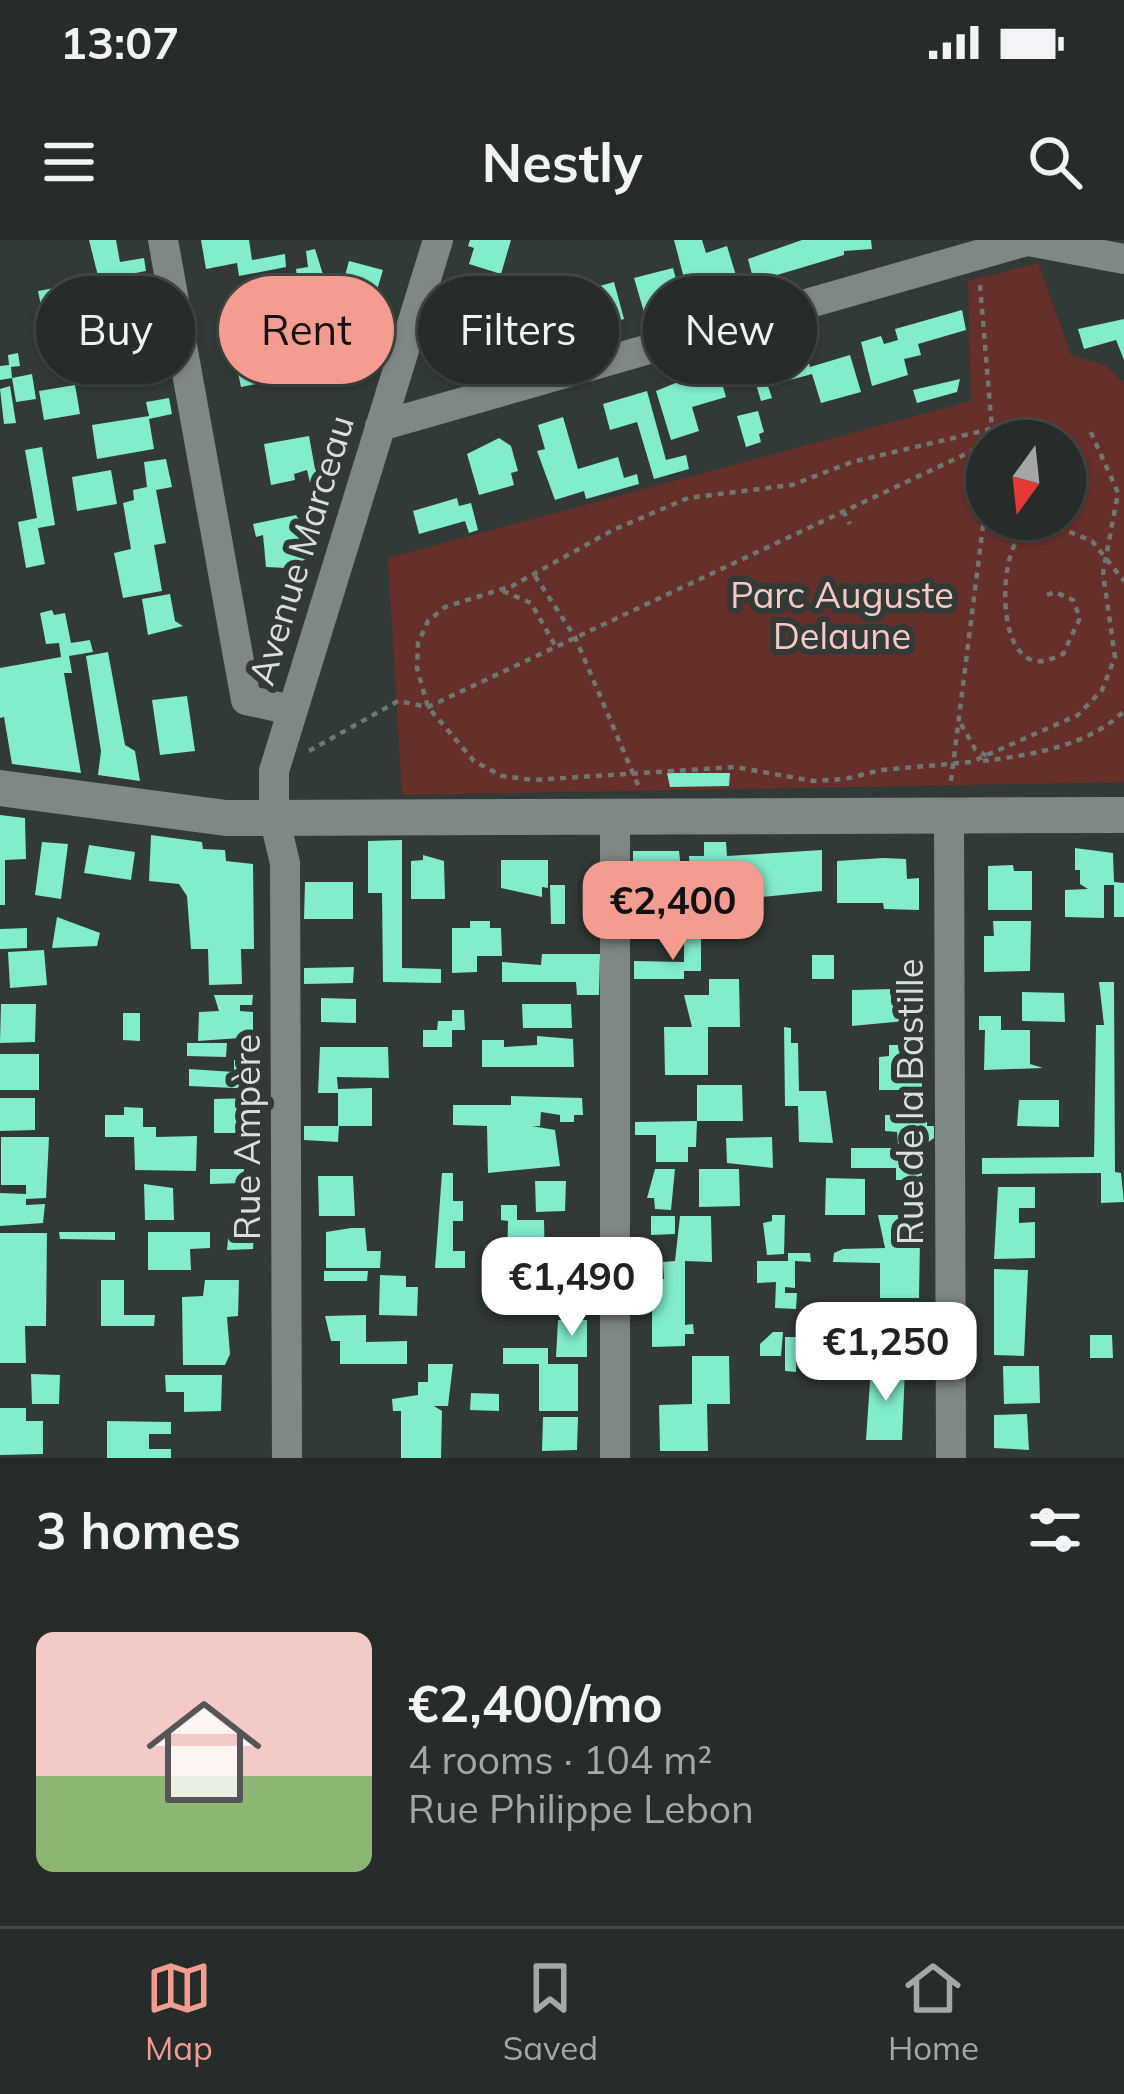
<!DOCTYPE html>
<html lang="en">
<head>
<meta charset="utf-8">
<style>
  :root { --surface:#252c29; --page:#2d3431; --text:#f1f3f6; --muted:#a3a7a8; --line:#424846; --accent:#f59c91 }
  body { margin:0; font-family:Mulish,sans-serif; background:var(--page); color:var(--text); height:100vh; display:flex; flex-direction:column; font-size:45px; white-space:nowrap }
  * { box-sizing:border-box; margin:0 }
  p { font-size:39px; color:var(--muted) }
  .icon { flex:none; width:66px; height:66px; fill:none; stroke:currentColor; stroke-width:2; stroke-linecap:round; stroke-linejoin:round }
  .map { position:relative; height:1218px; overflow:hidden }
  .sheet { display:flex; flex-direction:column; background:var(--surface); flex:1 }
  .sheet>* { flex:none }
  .guide { position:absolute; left:36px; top:36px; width:1053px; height:108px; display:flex; gap:24px }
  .needle { width:78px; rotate:195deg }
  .fabs { position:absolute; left:966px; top:180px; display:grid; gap:24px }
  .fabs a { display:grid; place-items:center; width:120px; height:120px; border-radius:50%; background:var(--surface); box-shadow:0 3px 9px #0004,0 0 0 3px var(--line); font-size:60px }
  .price { position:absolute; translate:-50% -102px; padding:0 27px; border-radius:24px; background:#fff; color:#222; font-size:39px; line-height:78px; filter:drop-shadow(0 3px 6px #0008) }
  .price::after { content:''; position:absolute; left:50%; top:72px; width:36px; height:27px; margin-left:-18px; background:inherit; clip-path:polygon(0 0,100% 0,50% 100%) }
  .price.selected { background:var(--accent); color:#111 }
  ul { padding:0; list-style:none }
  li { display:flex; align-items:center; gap:36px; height:300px; padding:0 36px }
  li span { display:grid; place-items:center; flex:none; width:336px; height:240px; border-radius:18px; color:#555 }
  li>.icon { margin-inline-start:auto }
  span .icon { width:144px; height:144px; fill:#fffc; stroke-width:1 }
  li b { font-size:51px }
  h2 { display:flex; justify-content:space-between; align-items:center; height:144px; padding:0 36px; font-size:51px }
  .pill { padding:0 42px; border-radius:54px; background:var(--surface); box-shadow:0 3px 9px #0004,0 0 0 3px var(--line); font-size:42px; line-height:108px }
  .pill.selected { background:var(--accent); color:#111 }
  .status { display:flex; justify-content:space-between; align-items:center; height:84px; padding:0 60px; background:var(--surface); direction:ltr }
  .status svg { height:33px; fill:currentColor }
  header { display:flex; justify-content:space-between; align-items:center; height:156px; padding:0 36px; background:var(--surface); font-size:54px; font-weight:700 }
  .dock { display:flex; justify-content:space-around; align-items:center; height:168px; border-top:3px solid var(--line); background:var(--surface); font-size:33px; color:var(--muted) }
  .dock a { display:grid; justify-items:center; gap:6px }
  .dock .selected { color:var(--accent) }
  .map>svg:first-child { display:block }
  .green { fill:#672f29; fill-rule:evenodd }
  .building { fill:#82eccd }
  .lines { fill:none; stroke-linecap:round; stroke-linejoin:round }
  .path { stroke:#6f7774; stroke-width:4.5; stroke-dasharray:6 6; stroke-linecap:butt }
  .street { stroke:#7e8885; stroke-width:30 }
  .secondary { stroke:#7e8885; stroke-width:36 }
  .labels { text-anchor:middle; stroke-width:12; stroke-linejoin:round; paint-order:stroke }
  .street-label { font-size:36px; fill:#dadfdd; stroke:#313a37 }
  .park-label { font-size:36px; fill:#f8c8c1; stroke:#313a37 }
</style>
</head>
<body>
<div class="status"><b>13:07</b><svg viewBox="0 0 49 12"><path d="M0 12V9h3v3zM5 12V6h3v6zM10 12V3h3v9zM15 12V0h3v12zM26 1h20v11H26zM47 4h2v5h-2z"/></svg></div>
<header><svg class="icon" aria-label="menu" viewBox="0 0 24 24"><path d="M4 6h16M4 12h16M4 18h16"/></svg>Nestly<svg class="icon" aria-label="search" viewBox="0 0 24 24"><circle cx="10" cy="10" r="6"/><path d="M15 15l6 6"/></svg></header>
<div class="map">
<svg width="1124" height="1218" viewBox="0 0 1124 1218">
  <rect width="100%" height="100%" fill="#313a37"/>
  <!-- green -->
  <path class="green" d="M1038,23L1071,115L1107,126L1124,144V542L402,555L388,318L971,161L968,41ZM987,201H1065V279H987Z"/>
  <!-- building -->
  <g class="building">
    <path d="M89,0H116L120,22L144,18L146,31L99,40Z"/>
    <path d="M201,0H249L252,20L285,14L286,27L239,36L237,23L206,29Z"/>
    <path d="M470,0H511L501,34L469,24L474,8L468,6Z"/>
    <path d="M674,0H702L706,13L727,6L738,42L689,57Z"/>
    <path d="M802,0H871L872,9L844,11V15L754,42L748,19Z"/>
    <path d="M315,9L326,44L312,48L311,41L298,43L296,29L308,27L306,11Z"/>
    <path d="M349,21L383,30L371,70L348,63L353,45L343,43Z"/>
    <path d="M673,28L682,61L644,72L634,38Z"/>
    <path d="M87,42L93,76L44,80L38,51Z"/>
    <path d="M614,42L624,79L589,89L578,52Z"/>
    <path d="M512,58L518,77L525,74L537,117L517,123L502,68Z"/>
    <path d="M131,69L144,110L97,123L89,77Z"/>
    <path d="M962,70L966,90L918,104L921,115L904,119L908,135L872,146L861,102L881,96L884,104L898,100L895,89Z"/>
    <path d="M489,76L500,116L470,124L459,86Z"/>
    <path d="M1124,79V120L1116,100L1084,109L1078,89Z"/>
    <path d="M292,92L301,135L241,147L232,104Z"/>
    <path d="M802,99L810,127L850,115L861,152L821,163L812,134L768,146L772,158L761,161L745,107L756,103L758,112Z"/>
    <path d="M18,113L20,126L11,127L12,138L32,134L36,159L16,162L12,138L0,140V126L9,125L8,115Z"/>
    <path d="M717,126L726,157L692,167L699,191L671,200L656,151Z"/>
    <path d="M960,139L957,152L917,163L913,150Z"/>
    <path d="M75,145L80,174L44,180L39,151Z"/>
    <path d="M10,146L16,183L4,184L0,149Z"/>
    <path d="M647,151L666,220L686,215L689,229L654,239L637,182L610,190L603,164Z"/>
    <path d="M169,158L172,174L149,179L154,209L97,219L92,185L149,176L146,162Z"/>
    <path d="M758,171L764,192L759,194L761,202L746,207L737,176Z"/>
    <path d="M563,177L578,229L618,217L624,238L637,234L639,244L586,259L584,251L555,260L537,211L545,209L538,185Z"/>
    <path d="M309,196L315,229L332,226L329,239L310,243L307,230L294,234L295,240L271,245L264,204Z"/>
    <path d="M499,198L511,206L518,231L511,233L514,245L479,255L467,214Z"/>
    <path d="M42,207L55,285L38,288L45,324L26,328L18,282L37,278L25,210Z"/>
    <path d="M166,219L172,247L156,250L166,303L154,305L162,351L123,358L114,313L131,309L123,263L134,260L133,250L147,247L144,222Z"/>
    <path d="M111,230L117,264L77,271L72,237Z"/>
    <path d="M457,258L459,266L471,263L478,290L469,293L465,281L419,294L413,271Z"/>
    <path d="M296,275L306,292V319L287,328L266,327L263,295L256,297L253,284Z"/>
    <path d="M170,354L175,381L183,386L148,395L142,359Z"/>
    <path d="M52,370L54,375L65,373L71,403L90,400L93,412L69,416L72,433H64L81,533L12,524L4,477L0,478V428L61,417L59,403L46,404L40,373Z"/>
    <path d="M108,412L125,505L135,511L140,541L98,535L101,511L86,416Z"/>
    <path d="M187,456L195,511L160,515L152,460Z"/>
    <path d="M667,533H730L729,546L670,547Z"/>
    <path d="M0,575L25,578L26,619L5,620V665H0Z"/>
    <path d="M151,595L202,602L203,609L225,610L226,621L253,624L254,709H241L242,744L209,745L208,709H191L187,656L179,644L149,641Z"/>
    <path d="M402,600V728L441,729V743L383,742L382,653H368V601Z"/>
    <path d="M42,602L68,604L61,659L35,655Z"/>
    <path d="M704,602H726L727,616L822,610V651L731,660V646L702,645L701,635H690L689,616H704Z"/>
    <path d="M89,605L135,612L131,640L84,633Z"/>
    <path d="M1075,608L1113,613L1114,642L1124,643V677H1114V645H1104V678L1065,677V650L1088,649L1080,644V630H1075Z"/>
    <path d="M633,611H679L684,654H659L658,634H633Z"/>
    <path d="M423,615L444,621L445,659H411V621L423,620Z"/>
    <path d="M883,618L906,619L907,639L919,638V670L884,669L883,663H837V621Z"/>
    <path d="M501,620H548V648L542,647V657L501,648Z"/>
    <path d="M1013,625L1014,631H1032V670H988V626Z"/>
    <path d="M305,642H353V679H304Z"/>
    <path d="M550,645H565V684H551Z"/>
    <path d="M57,677L100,693L97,706L52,708Z"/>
    <path d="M470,681H490V688H501L502,716H477V732L452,733V688H470Z"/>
    <path d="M993,681H1031L1030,731L984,732V696H994Z"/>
    <path d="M27,688V708L0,709V689Z"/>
    <path d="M684,695L701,696V731H684V739H634V721L684,722Z"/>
    <path d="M44,710L47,745L10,748L8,712Z"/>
    <path d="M542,714H600L599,755H577L576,742H502V722L541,725Z"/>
    <rect x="812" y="715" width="22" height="24"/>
    <path d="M354,727L353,743L304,744V728Z"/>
    <path d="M709,739H739L740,787H708V835H665L664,787H692L684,755H709Z"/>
    <path d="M1099,742H1114L1115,932L1121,933L1124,962L1101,963V933L982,934V918L1094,917L1096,785H1104Z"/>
    <path d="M894,749V760L927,759L926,779L852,786V750Z"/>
    <path d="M1022,752L1064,753L1065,782L1022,781Z"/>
    <path d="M214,755H253L252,765H240V771L253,772V797L198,801L199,772L219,771Z"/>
    <path d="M321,758L356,759V783L321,782Z"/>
    <path d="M1,764H36L35,802L0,803Z"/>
    <path d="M522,764H571L572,788H523Z"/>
    <path d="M452,770H464L465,790H452V807H423V790H437L438,781H452Z"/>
    <path d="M123,773H140V801L123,800Z"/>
    <path d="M979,776H1001V790H1030V824L1043,828L984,830L985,790H979Z"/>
    <path d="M784,787L791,788V803H798L799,851H826L833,903L799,902L798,866H785Z"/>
    <path d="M537,796L573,799L574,827H482V800H504V807L537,805Z"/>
    <path d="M187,803H227L226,817L187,816Z"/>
    <path d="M889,805H922V850H879V817L889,816Z"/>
    <path d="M320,807H388L389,838L337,837L338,849L372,848V886H339L338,902L304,900V886H338V853H318Z"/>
    <rect x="0" y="814" width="39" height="36"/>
    <path d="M234,820H257V849L189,846V829L234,832Z"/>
    <path d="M697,845H742L743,881H697Z"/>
    <path d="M511,856L582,858L583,875H574V882H560V875L541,872L540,886H532L555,890L560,926L488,933L487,886L453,885V865H511Z"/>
    <path d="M0,858H35V890L0,891Z"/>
    <path d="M254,858V893H214V859Z"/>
    <path d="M1019,860H1059V887L1017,886Z"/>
    <path d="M124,867L143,868V887H156V897L197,896L196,931L135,930L134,897H105V875H124Z"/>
    <path d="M927,874V886H934V898L927,903L898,904L897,892L885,891V875Z"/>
    <path d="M697,881L696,907H688V922H656V895H635V882Z"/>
    <path d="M1,897H49L46,958L26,959V965L45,964L43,983L0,986V953L26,954V945H1Z"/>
    <path d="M772,897L773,928L727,923L726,898Z"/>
    <path d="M851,908H899V928L922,927V940H896V928H851Z"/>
    <path d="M210,929H244V943L210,944Z"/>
    <path d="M655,929H675L671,970L655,969L654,958H647Z"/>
    <path d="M699,929H739L740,966L699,967Z"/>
    <path d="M442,933H453V961H463V981H453V1011H465V1028H435Z"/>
    <path d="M318,936H353L355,976H319Z"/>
    <path d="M826,938L865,939V975H825Z"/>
    <path d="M535,941H566L565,971L536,972Z"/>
    <path d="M144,944L173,948L174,980H145Z"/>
    <path d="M998,947H1035V968H1019V983L1035,982V1018L994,1019Z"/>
    <path d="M501,965H517V980H544L545,1028H573V1066L536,1065V1028L507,1027L508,981L501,980Z"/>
    <path d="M772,975H785L784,1014L767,1015L763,983L772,981Z"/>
    <path d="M878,975H919L920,986H926L920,999L919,1058H880V1023L833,1022L834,1013L843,1009L885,1008Z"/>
    <path d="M651,976H675V994L651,995Z"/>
    <path d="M680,976H711L712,1022L685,1021V1085L693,1084L694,1094H685V1106L652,1107V1070H643V1040L664,1039L663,1022L675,1021Z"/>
    <path d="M230,978L255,979L253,1009L227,1010Z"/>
    <path d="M351,988H365L367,1011H381L380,1028H326V992Z"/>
    <path d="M59,992H115V1000L60,999Z"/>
    <path d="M148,992H210V1008L190,1009L191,1030H148Z"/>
    <path d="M0,993H47L46,1086H25L26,1123H0Z"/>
    <path d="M788,1013H810L811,1022L795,1021V1048L785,1047V1053H797L796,1069L775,1068L776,1042L757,1043V1021H788Z"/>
    <path d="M994,1029L1028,1030L1024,1116L994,1115Z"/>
    <path d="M324,1031H368L367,1041H324Z"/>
    <path d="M380,1035L406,1036V1047H418L417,1076L379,1075Z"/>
    <path d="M101,1040H124V1075H155L154,1086H101Z"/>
    <path d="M205,1040H239L238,1076L227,1077L230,1114L225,1125H183L182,1057L203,1056Z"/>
    <path d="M905,1068V1116H868V1069Z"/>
    <path d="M366,1075V1102L407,1101V1124H340V1101H331L325,1076Z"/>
    <path d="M558,1080H587V1117H556Z"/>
    <path d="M773,1092H783L781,1116H760V1104Z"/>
    <path d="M1090,1095H1112L1113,1118H1090Z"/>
    <path d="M785,1097H797L796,1132L785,1131Z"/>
    <path d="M503,1108H548V1124H578V1171H539V1124H503Z"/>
    <path d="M692,1116H729L730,1164H707L708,1211H660L659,1165L692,1164Z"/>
    <path d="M428,1124H453L448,1166H434L442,1171L441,1218H401V1171H393L392,1159L418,1155V1142H428Z"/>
    <path d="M1003,1126H1039L1040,1163L1004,1164Z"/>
    <path d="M871,1127L905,1128L902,1200H866Z"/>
    <path d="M31,1134L60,1135L59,1164H32Z"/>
    <path d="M165,1135H222L221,1171L184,1172V1152H166Z"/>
    <path d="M471,1153L499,1154V1171L470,1170Z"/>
    <path d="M0,1168H26V1181H43V1214L0,1215Z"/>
    <path d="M1027,1174L1029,1210L994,1208V1175Z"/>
    <path d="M543,1177H578L577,1210L542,1211Z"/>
    <path d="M107,1181L171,1182V1194H149V1209H171V1218H107Z"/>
  </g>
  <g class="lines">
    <!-- path -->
    <g class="path">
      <path d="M980,45L993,201"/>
      <path d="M991,189L852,222L792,245L688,258L613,290L512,346L445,367L428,381L418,403L417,428L428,467L474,521L502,536L533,540L735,527L813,541L845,539L881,530L971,522L1078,475L1102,450L1115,417L1103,333L1118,253L1089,188"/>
      <path d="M993,201L1009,196"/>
      <path d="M843,271L850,284"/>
      <path d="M535,336L575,397L638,545"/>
      <path d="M503,351L531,363L556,407"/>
      <path d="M1047,355L1055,352L1073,360L1080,378L1063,414C1051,419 1038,426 1026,417C998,398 1001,321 1019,297C1025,290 1035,286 1043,281L1092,301L1124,341"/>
      <path d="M961,484L975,509L987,516"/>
      <path d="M309,511L398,461L428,467L987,204"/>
      <path d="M983,521C1031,515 1089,506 1124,471"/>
      <path d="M951,541L987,254"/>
    </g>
    <!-- street -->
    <g class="street">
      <path d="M163,0L246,460L292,470"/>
      <path d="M1023,0L1124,19"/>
      <path d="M380,186L1030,0"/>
      <path d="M949,577L951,1218"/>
      <path d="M287,1218L285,623L274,577V531L438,0"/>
      <path d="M615,1218V577"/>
    </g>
    <!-- secondary -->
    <path class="secondary" d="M0,548L226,578L1124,575"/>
  </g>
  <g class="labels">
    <!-- street labels -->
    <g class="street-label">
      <text transform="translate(301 310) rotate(-73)" y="13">Avenue Marceau</text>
      <text transform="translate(910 862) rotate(-90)" y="13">Rue de la Bastille</text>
      <text transform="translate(247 897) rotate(-90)" y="13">Rue Ampère</text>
    </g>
    <!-- park labels -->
    <g class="park-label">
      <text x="842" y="368">Parc Auguste<tspan x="842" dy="41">Delaune</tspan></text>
    </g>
  </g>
</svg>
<div class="fabs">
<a><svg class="needle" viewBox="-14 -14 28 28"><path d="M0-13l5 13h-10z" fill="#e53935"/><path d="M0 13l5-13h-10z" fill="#a3a7a8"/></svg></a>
</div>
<b class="price selected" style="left:673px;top:723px">€2,400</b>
<b class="price" style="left:572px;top:1099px">€1,490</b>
<b class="price" style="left:886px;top:1164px">€1,250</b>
<div class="guide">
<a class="pill">Buy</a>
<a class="pill selected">Rent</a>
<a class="pill">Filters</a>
<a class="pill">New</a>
</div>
</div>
<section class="sheet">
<h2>3 homes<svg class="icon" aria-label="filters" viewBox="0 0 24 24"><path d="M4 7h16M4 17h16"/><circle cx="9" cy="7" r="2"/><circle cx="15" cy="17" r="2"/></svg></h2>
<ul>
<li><span style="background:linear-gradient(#f6c9c9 60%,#8fb573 0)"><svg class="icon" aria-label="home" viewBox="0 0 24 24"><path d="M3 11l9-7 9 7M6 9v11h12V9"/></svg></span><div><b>€2,400/mo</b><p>4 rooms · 104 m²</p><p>Rue Philippe Lebon</p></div></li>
</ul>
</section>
<nav class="dock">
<a class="selected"><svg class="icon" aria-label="map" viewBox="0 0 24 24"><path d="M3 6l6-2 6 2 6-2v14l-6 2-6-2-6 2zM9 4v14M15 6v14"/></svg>Map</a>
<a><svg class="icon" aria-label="saved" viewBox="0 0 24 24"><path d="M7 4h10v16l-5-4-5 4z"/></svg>Saved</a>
<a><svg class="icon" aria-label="home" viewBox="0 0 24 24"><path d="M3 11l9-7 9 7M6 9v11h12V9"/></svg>Home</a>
</nav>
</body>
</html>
